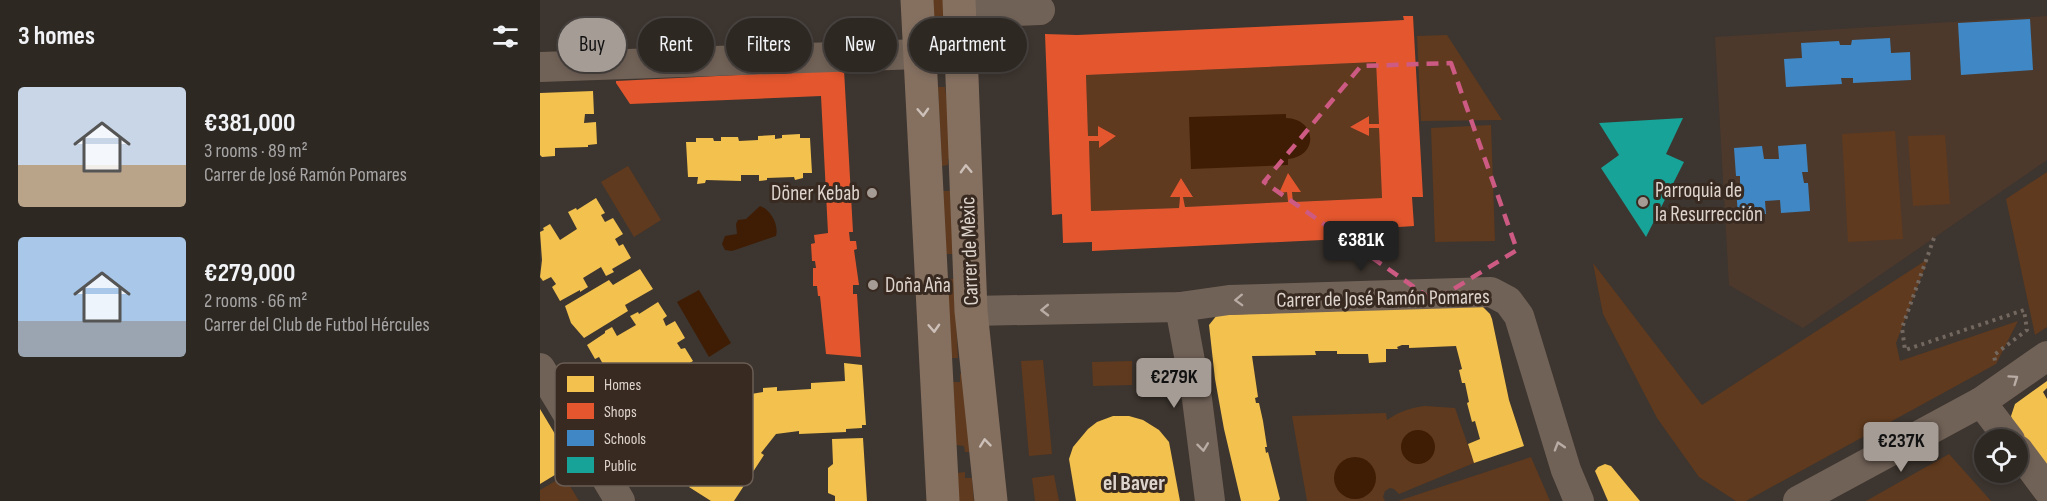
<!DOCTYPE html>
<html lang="en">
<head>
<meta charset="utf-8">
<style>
  :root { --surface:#2e2823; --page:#36302b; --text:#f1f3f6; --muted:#a7a6a6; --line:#494441; --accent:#a69c96 }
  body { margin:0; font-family:"Sofia Sans Condensed",sans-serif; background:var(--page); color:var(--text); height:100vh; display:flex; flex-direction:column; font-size:22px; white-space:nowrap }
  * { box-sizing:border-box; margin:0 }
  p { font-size:20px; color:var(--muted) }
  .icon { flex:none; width:33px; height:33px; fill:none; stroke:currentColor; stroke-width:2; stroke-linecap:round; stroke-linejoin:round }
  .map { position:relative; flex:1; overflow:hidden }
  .side { display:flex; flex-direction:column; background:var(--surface); width:540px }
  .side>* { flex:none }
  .guide { position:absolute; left:18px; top:18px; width:570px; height:54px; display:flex; gap:12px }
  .tools { position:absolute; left:1434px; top:429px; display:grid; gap:12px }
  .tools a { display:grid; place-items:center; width:54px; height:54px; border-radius:50%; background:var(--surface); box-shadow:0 3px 9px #0003,0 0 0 2px var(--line); font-size:30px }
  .price { position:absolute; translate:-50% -51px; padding:0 14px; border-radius:6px; background:var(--accent); color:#111; font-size:20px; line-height:39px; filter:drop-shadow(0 2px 3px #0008) }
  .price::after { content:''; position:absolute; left:50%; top:36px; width:18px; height:14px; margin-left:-9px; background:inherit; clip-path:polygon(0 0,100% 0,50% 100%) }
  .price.on { background:#222; color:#fff }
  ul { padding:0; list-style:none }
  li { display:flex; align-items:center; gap:18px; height:150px; padding:0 18px }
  li span { display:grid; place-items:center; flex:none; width:168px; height:120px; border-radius:6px; color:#555 }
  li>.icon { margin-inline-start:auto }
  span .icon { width:72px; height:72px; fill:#fffc; stroke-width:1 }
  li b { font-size:26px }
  h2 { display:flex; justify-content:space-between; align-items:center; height:72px; padding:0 18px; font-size:26px }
  .pill { padding:0 21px; border-radius:27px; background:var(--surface); box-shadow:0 3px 9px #0003,0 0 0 2px var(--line); font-size:21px; line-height:54px }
  .pill.on { background:var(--accent); color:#111 }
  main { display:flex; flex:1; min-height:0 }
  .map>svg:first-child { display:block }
  .built { fill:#4d392c }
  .green { fill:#5f3a1e }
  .water { fill:#3f1d04 }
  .homes { fill:#f2c14e }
  .shops { fill:#e4572e; fill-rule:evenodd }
  .schools { fill:#3f88c5 }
  .public { fill:#17a398 }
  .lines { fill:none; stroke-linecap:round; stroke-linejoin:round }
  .path { stroke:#736860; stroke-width:4; stroke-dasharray:3 4.5; stroke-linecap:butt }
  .minor { stroke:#716257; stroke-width:30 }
  .major { stroke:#857060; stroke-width:33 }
  .oneway { stroke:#ccc0b8 }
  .oneway2 { stroke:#b8aca4 }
  .marked { fill:none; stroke:#cc5a83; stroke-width:4.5; stroke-dasharray:12 8; stroke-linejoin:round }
  .poi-dot { fill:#a69c96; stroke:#382a20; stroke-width:2 }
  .labels { text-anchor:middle; stroke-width:6; stroke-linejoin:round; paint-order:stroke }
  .poi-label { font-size:21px; fill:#ded4ce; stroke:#382a20; text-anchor:start }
  .street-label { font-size:21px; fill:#ded4ce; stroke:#382a20 }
  .neighbourhood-label { font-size:22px; font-weight:bold; fill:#ded4ce; stroke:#382a20 }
  .key { fill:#382a20; stroke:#6a5d54; stroke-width:1.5 }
  .key-label { font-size:16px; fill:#ded4ce }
</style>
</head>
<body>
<main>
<section class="side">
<h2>3 homes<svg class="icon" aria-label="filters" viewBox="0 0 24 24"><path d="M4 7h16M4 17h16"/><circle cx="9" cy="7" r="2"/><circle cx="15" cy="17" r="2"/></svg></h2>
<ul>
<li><span style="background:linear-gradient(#c9d6e8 65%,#b9a48a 0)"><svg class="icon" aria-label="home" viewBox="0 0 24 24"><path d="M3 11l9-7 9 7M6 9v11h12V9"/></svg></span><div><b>€381,000</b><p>3 rooms · 89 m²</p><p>Carrer de José Ramón Pomares</p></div></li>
<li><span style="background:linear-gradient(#a9c7e8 70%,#9aa5b1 0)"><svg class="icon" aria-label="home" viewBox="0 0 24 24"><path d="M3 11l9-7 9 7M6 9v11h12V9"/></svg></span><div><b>€279,000</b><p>2 rooms · 66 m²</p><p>Carrer del Club de Futbol Hércules</p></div></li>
</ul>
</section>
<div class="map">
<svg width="1507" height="501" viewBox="0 0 1507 501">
  <rect width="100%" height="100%" fill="#3d352f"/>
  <!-- built -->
  <path class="built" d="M1507,16V160L1263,328L1189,285L1175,37Z"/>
  <!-- green -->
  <g class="green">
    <path d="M393,0H407L410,67H404V61L396,60Z"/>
    <path d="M907,35L962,120L881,121L877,36Z"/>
    <path d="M836,62L839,124H829L828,116L810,127L829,136V128H839L842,198L753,202L752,192L760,191L748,174L740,192H747L748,202L645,207L643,197L653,196L641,178L631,197H640L639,208L551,211L549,141H559V148L576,136L558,126V136H548L546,75Z"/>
    <path d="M398,87H405L406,95H412L417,158L408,159V165L402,166Z"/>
    <path d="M951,125L955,241L895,242L891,128Z"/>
    <path d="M1355,131L1363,239L1308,242L1302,134Z"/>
    <path d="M1405,135L1410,204L1373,206L1368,136Z"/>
    <path d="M88,166L121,220L94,237L61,182Z"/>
    <path d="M1507,172V327L1495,335L1466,199Z"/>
    <path d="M403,191H410L414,254H406Z"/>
    <path d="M1388,259L1356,343L1360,361L1478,321L1456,364L1206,501H1196L1159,477L1117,418L1063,314L1053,263L1162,405Z"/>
    <path d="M406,279H414L418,358H411Z"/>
    <path d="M503,360L512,454L489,456L481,361Z"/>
    <path d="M592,361V385L553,386L552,362Z"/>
    <path d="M420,374H426L431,452H425L424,446L416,445L413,382H420Z"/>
    <path d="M885,406L915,408L934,463L859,494L854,489L850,488L845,491L843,497L845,501H767L752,416L846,413L847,420C860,411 870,408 885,406Z"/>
    <path d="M1409,454L1451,501H1326Z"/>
    <path d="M991,457L1010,501H858Z"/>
    <path d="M425,472V478H432L434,501H418L417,473Z"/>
    <path d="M514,475L519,501H495L492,478Z"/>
    <path d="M24,476L39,501H0V490Z"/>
  </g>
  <!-- water -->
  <g class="water">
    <path d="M746,114V118C777,119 779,156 748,159V165L651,169L649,117Z"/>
    <path d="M220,206C231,210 239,225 236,236L192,251L185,250L182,244L185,236L197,234L196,224L198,220L206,219Z"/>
    <path d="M159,290L191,343L169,357L137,302Z"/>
    <circle cx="878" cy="447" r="17"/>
    <circle cx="815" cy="478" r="21"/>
  </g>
  <!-- homes -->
  <g class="homes">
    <path d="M53,91L54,114H45L44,123L56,122L57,144L48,145V147L15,148V156L2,157L0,155V93Z"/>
    <path d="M260,134V138H270L272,173H263V178L255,180L254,177L227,178V180L219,181V175H201V181L166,180L165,183L157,184L158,177H148L146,142H156V138H173L174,141H181V137H198L199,141L218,140V136L235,135V139L242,138V135Z"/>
    <path d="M56,198L65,213L61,215L65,222L73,218L83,234L75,239L79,246L83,244L91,258L72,269L74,272L66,276L61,267L43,278L48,287L40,292V290L20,301L12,287L16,284L11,277L3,281L0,277L2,260L0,232L4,230L3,228L10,224L20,240L37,229L28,212L36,208L37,210Z"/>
    <path d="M100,269L113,289L85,305L88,311L44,338L31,323L25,306L69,280L73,285Z"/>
    <path d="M118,302L127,316L123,319L126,326L135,321L145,338L137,343L141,349L145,348L153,361L134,373L135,374L128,380L118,363L100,373L110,390L102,394L101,393L82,404L74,390L78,388L73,381L65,385L55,368L63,364L59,357L55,359L47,345L65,333V331L72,327L77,336L96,325L90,316L98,312L99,314Z"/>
    <path d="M942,306L950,314L952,319L969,400L984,446L934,463L928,444L940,439L935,421L932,422L927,403L929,402L925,383H922L919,370L922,369L916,346L869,348V345H862L857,347L858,349H846V362L829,363L828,354H797V351H775L776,355L712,356L718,397L715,398L716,403H719L723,421L727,447H725L726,453L728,452L740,499L738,501H701L684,429L675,379L669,325L677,315Z"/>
    <path d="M304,363L322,365L326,425H322V428L306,429V432L259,434V431L236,434L221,453L224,455L194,501H171L149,487L158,474L153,470L172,439L178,443L196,415L193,412L201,400L204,403L211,394L223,392V388L237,387V391L271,389V383L305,381Z"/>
    <path d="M1507,381V388L1503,392L1507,399V467L1474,427L1471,416L1475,404Z"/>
    <path d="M0,409L33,464L0,484Z"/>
    <path d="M573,416H589L603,420L619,430L629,442L640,501H536L529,459L533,447L548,429L557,422Z"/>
    <path d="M323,438L327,501H295V496L288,493V468L293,464L292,439Z"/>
    <path d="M1065,464L1071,466L1100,501H1068L1055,471L1058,467Z"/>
  </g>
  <!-- shops -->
  <g class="shops">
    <path d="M863,16H873L883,197H872L874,226L844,228V237L552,251V242L523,243L522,214L512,215L505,34L537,35L827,22L864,20ZM836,62L839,124H829V116L810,127L829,136V128H839L842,198L753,202L752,192H761L748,173L739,193L747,192L748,202L645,207L643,197H653L641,178L630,197H640L639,208L551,211L549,141H559V148L576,136L558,126V136H548L546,75Z"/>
    <path d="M304,70L313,232H309L310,241H316L317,249L314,250L319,285H313V294H317L321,357L286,354L280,296H278L277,286H273V268H276L275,261H272L271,244L275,243L274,235L288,233L281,96L90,104L76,83V81Z"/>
  </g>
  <!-- schools -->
  <g class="schools">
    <path d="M1490,19L1493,70L1421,75L1418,23Z"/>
    <path d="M1350,38L1351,53L1370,52L1371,80L1313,83V78H1301L1302,84L1246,87L1244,59L1262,58L1261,43L1299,41L1300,45H1311L1312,40Z"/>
    <path d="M1266,144L1268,172H1262L1264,183H1268L1270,211L1241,213L1240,200L1225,201L1226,214L1198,215L1196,188L1200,187V176H1196L1194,148L1222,146L1224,159H1239L1238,146Z"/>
  </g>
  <!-- public -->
  <path class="public" d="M1143,118L1126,154L1144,162L1106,237L1061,168L1079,155L1059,123Z"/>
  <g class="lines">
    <!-- path -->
    <path class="path" d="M1394,238L1362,328L1365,350L1484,310L1487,330L1454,355L1455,361"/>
    <!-- minor -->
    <g class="minor">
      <path d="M419,13L500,10"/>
      <path d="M0,67L380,54"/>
      <path d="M640,307L657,399L670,501"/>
      <path d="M431,311L640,307L689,300L951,292L968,301L979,316L1026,470L1039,501"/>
      <path d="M0,368L80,501"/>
      <path d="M1441,402L1470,440"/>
      <path d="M1478,450L1507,489"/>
      <path d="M1258,501L1441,402L1507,356"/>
    </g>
    <!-- major -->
    <g class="major">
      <path d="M377,0L403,501"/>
      <path d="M419,0L431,311L451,501"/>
    </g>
  </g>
  <!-- one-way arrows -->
  <defs><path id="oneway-chevron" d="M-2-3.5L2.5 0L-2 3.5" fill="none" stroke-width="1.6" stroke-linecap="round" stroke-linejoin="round" transform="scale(1.5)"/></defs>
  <g class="oneway">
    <use href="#oneway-chevron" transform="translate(383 112) rotate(87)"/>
    <use href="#oneway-chevron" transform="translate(426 169) rotate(-92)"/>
    <use href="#oneway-chevron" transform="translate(394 328) rotate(87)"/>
    <use href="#oneway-chevron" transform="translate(445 443) rotate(-96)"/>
  </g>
  <g class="oneway2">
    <use href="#oneway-chevron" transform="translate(699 300) rotate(178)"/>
    <use href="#oneway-chevron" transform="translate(505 310) rotate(179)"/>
    <use href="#oneway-chevron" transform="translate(1474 379) rotate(-35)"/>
    <use href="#oneway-chevron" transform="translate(1019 446) rotate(-107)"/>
    <use href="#oneway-chevron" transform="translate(663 447) rotate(83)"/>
  </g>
  <!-- marked area -->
  <path class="marked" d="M911,63L977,250L894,301L724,182L821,66Z"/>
  <!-- markers -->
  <g class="poi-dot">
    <circle cx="332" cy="193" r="6"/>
    <circle cx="1103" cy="202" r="6"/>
    <circle cx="333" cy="285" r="6"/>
  </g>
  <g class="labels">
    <!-- poi labels -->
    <g class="poi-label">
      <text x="1115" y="197">Parroquia de<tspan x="1115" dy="24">la Resurrección</tspan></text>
      <text x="320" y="200" text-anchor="end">Döner Kebab</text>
      <text x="345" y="292">Doña Aña</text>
    </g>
    <!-- street labels -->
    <g class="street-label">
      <text transform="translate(429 251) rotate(-92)" y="7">Carrer de Mèxic</text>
      <text transform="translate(843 298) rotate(-1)" y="7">Carrer de José Ramón Pomares</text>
    </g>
    <!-- neighbourhood labels -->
    <g class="neighbourhood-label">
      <text x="594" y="490">el Baver</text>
    </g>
  </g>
  <!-- legend -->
  <rect x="15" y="363" width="198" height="123" rx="9" class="key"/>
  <rect x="27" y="376" width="27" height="16" fill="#f2c14e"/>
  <rect x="27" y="403" width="27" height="16" fill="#e4572e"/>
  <rect x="27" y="430" width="27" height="16" fill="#3f88c5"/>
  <rect x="27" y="457" width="27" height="16" fill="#17a398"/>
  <g class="key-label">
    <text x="64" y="390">Homes</text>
    <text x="64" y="417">Shops</text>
    <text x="64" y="444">Schools</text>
    <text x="64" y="471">Public</text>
  </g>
</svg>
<div class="tools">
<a><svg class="icon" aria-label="locate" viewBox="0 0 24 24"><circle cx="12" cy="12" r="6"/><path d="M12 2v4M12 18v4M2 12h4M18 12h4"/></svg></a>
</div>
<b class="price on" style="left:821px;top:272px">€381K</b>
<b class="price" style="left:634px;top:409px">€279K</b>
<b class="price" style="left:1361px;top:473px">€237K</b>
<div class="guide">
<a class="pill on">Buy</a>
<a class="pill">Rent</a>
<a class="pill">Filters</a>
<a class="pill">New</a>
<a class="pill">Apartment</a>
</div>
</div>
</main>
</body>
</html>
